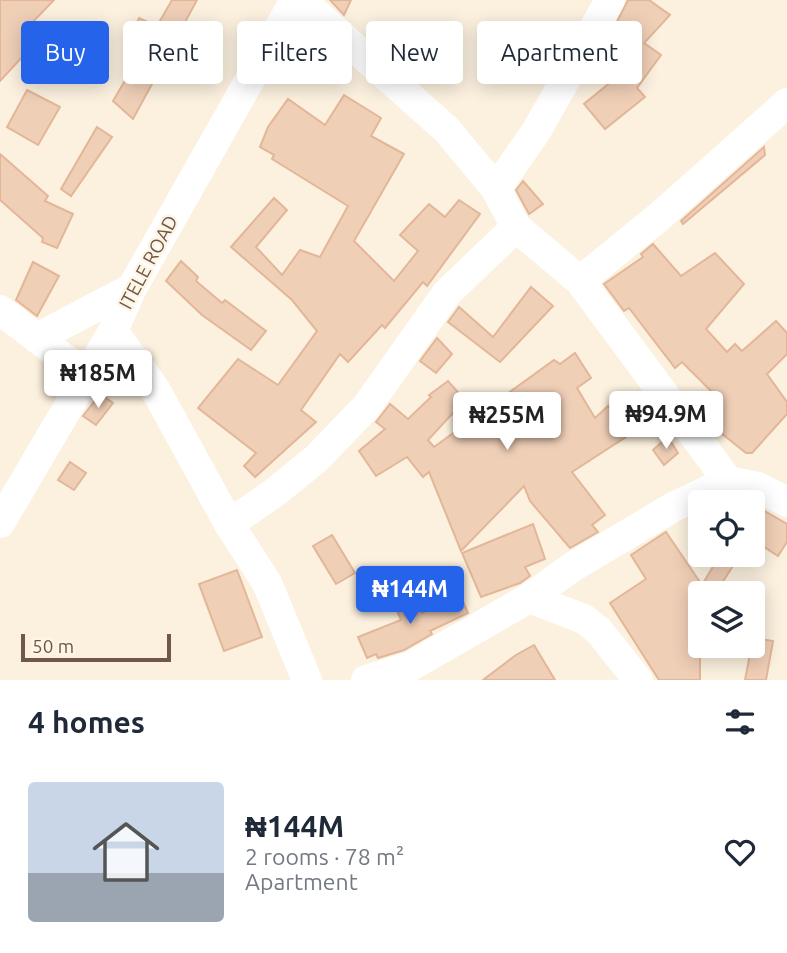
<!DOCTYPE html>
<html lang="en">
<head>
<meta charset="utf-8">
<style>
  :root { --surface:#fff; --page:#f2f2f3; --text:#1f2937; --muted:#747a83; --line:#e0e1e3; --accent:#2563eb }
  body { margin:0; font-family:Ubuntu,sans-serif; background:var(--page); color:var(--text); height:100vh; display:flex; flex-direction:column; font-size:26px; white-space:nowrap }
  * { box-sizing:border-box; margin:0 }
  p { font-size:23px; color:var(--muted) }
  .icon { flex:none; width:38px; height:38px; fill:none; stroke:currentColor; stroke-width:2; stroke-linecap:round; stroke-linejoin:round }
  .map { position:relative; height:680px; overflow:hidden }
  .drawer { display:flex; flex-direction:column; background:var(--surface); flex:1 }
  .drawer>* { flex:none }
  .banner { position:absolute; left:21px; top:21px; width:746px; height:63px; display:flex; gap:14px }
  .tools { position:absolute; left:688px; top:490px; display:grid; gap:14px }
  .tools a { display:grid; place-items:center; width:77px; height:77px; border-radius:7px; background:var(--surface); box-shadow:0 4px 18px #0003; font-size:35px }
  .scale { position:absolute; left:21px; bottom:18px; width:150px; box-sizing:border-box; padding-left:7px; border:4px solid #715748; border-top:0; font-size:19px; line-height:24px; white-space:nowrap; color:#715748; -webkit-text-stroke:5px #fff5e5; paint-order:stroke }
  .price { position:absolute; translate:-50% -60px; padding:0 16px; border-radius:7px; background:#fff; color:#222; font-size:23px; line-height:46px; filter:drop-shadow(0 2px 4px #0008) }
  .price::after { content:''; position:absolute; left:50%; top:42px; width:21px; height:16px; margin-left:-10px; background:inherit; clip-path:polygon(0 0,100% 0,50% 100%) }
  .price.active { background:var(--accent); color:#fff }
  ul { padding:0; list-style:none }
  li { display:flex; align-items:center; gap:21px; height:175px; padding:0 28px }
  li+li { border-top:2px solid var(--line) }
  li span { display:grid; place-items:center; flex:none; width:196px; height:140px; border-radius:7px; color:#555 }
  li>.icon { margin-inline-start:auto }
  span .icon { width:84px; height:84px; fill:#fffc; stroke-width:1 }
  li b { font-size:30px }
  h2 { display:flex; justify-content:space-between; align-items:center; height:84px; padding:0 28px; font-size:30px }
  .tag { padding:0 24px; border-radius:7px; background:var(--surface); box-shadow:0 4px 18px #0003; font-size:24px; line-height:63px }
  .tag.active { background:var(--accent); color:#fff }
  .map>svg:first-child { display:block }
  .building { fill:#f0cfb7; stroke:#e3b698; stroke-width:2 }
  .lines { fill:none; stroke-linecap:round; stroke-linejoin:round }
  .minor { stroke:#fff; stroke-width:30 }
  .labels { text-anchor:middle; stroke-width:5; stroke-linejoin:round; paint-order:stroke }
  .street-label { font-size:19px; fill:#715748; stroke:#fff5e5 }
</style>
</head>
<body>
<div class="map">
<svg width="787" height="680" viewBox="0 0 787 680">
  <rect width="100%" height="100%" fill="#fcf1df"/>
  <!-- building -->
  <g class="building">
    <path d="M0,0H54L25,30L37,41L0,81Z"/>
    <path d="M172,0H197L178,35L183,37L176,52L171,49L133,119L113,101L150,38L134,29L139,18L157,26Z"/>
    <path d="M330,0H351L344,15Z"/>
    <path d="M628,0H649L670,15L644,43L661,55L637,88L645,97L605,129L584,104L629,67L603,49Z"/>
    <path d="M27,90L60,107L38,145L7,127Z"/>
    <path d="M344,95L381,118L371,136L404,154L354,241L394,281L418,251L400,235L429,204L445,217L459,200L480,214L427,286L423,282L385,328L382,325L348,362L340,354L301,410L316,422L255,477L244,466L256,453L198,408L238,359L278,385L317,331L292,300L231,247L274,198L287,210L256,247L282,275L300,250L320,257L348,206L272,159L274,155L260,147L268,127L288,99L325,125Z"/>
    <path d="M97,127L112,137L71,196L61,189Z"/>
    <path d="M764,147L765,155L683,224L681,221Z"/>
    <path d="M0,154L48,196L45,201L73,214L57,248L42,242L43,238L0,200Z"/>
    <path d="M523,181L543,204L529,214L516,190Z"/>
    <path d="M653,244L681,276L715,253L744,284L706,329L727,352L735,344L742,351L776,321L787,333V354L767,374L787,402V414L752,453H746L711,425L709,427L695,407L711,391L682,362L675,368L629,308L624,311L604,284L643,257L641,254Z"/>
    <path d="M181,261L198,277L196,281L222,303L225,300L266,331L251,350L202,315L166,281Z"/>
    <path d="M33,262L59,276L37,316L16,300Z"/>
    <path d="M531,287L553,306L500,362L448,322L459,307L493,337Z"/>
    <path d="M437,338L452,354L436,373L420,361Z"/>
    <path d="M575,353L591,378L577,388L595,418L608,406L629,435L572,472L605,515L592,525L598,532L570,548L530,501L524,486L461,551L429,472L423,477L407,457L376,476L359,451L385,429L376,422L390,404L408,419L431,397L429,395L448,381L465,400L428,440L434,447L554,360L560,364Z"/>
    <path d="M100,394L113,403L96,425L83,416Z"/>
    <path d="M668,437L678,453L664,465L653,450Z"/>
    <path d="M70,462L86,473L74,490L58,480Z"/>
    <path d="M752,504L787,524V542L778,556L752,539Z"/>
    <path d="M533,524L545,559L525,567L530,576L520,583L481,597L462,553Z"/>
    <path d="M666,532L702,585L720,555H740L722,583L734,593H700V680H659L610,603L646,579L631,555Z"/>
    <path d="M332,535L355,573L336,584L313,546Z"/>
    <path d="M237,570L262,637L224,651L199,584Z"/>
    <path d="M413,592L422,613L461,597L468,613L430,631L432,634L404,650L378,658L376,654L367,658L358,637L401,620L393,601Z"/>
    <path d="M753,638L773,641L766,680H745Z"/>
    <path d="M534,645L555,680H483L516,655Z"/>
  </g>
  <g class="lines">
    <!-- minor -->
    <g class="minor">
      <path d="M301,0L446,129L496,189L516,227L580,281L728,481"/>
      <path d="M496,189L537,130L610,0"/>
      <path d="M580,281L660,216L787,103"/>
      <path d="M0,310L86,375"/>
      <path d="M113,331L155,389L229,524L267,583L307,680"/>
      <path d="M37,338L132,288"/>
      <path d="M0,523L113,331L132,288L295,0"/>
      <path d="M229,524L274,493L317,458L367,406L447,293L516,227"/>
      <path d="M529,598L584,619L599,631L638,680"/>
      <path d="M366,680L411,666L529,598L574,566L675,506L728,481L758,487L787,502"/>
    </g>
  </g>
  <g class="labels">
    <!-- street labels -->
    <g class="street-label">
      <text transform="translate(148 262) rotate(-62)" y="7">ITELE ROAD</text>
    </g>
  </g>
</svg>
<div class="tools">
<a><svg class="icon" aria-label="locate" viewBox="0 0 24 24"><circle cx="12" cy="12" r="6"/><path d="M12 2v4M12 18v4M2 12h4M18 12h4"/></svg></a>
<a><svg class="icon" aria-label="layers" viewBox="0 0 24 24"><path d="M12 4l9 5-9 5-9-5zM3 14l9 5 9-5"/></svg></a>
</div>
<div class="scale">50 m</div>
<b class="price" style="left:98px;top:410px">₦185M</b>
<b class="price" style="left:666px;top:451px">₦94.9M</b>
<b class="price" style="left:507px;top:452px">₦255M</b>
<b class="price active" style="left:410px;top:626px">₦144M</b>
<div class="banner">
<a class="tag active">Buy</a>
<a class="tag">Rent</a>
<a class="tag">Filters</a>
<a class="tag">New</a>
<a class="tag">Apartment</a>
</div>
</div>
<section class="drawer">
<h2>4 homes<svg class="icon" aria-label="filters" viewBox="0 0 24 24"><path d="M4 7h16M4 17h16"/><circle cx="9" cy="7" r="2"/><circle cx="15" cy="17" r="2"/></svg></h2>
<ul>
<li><span style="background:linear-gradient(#c9d6e8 65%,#9aa5b1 0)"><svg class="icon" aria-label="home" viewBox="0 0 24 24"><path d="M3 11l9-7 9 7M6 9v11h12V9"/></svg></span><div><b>₦144M</b><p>2 rooms · 78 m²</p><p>Apartment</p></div><svg class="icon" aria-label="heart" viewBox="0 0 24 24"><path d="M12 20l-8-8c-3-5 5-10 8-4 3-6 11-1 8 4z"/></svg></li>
</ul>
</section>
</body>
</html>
